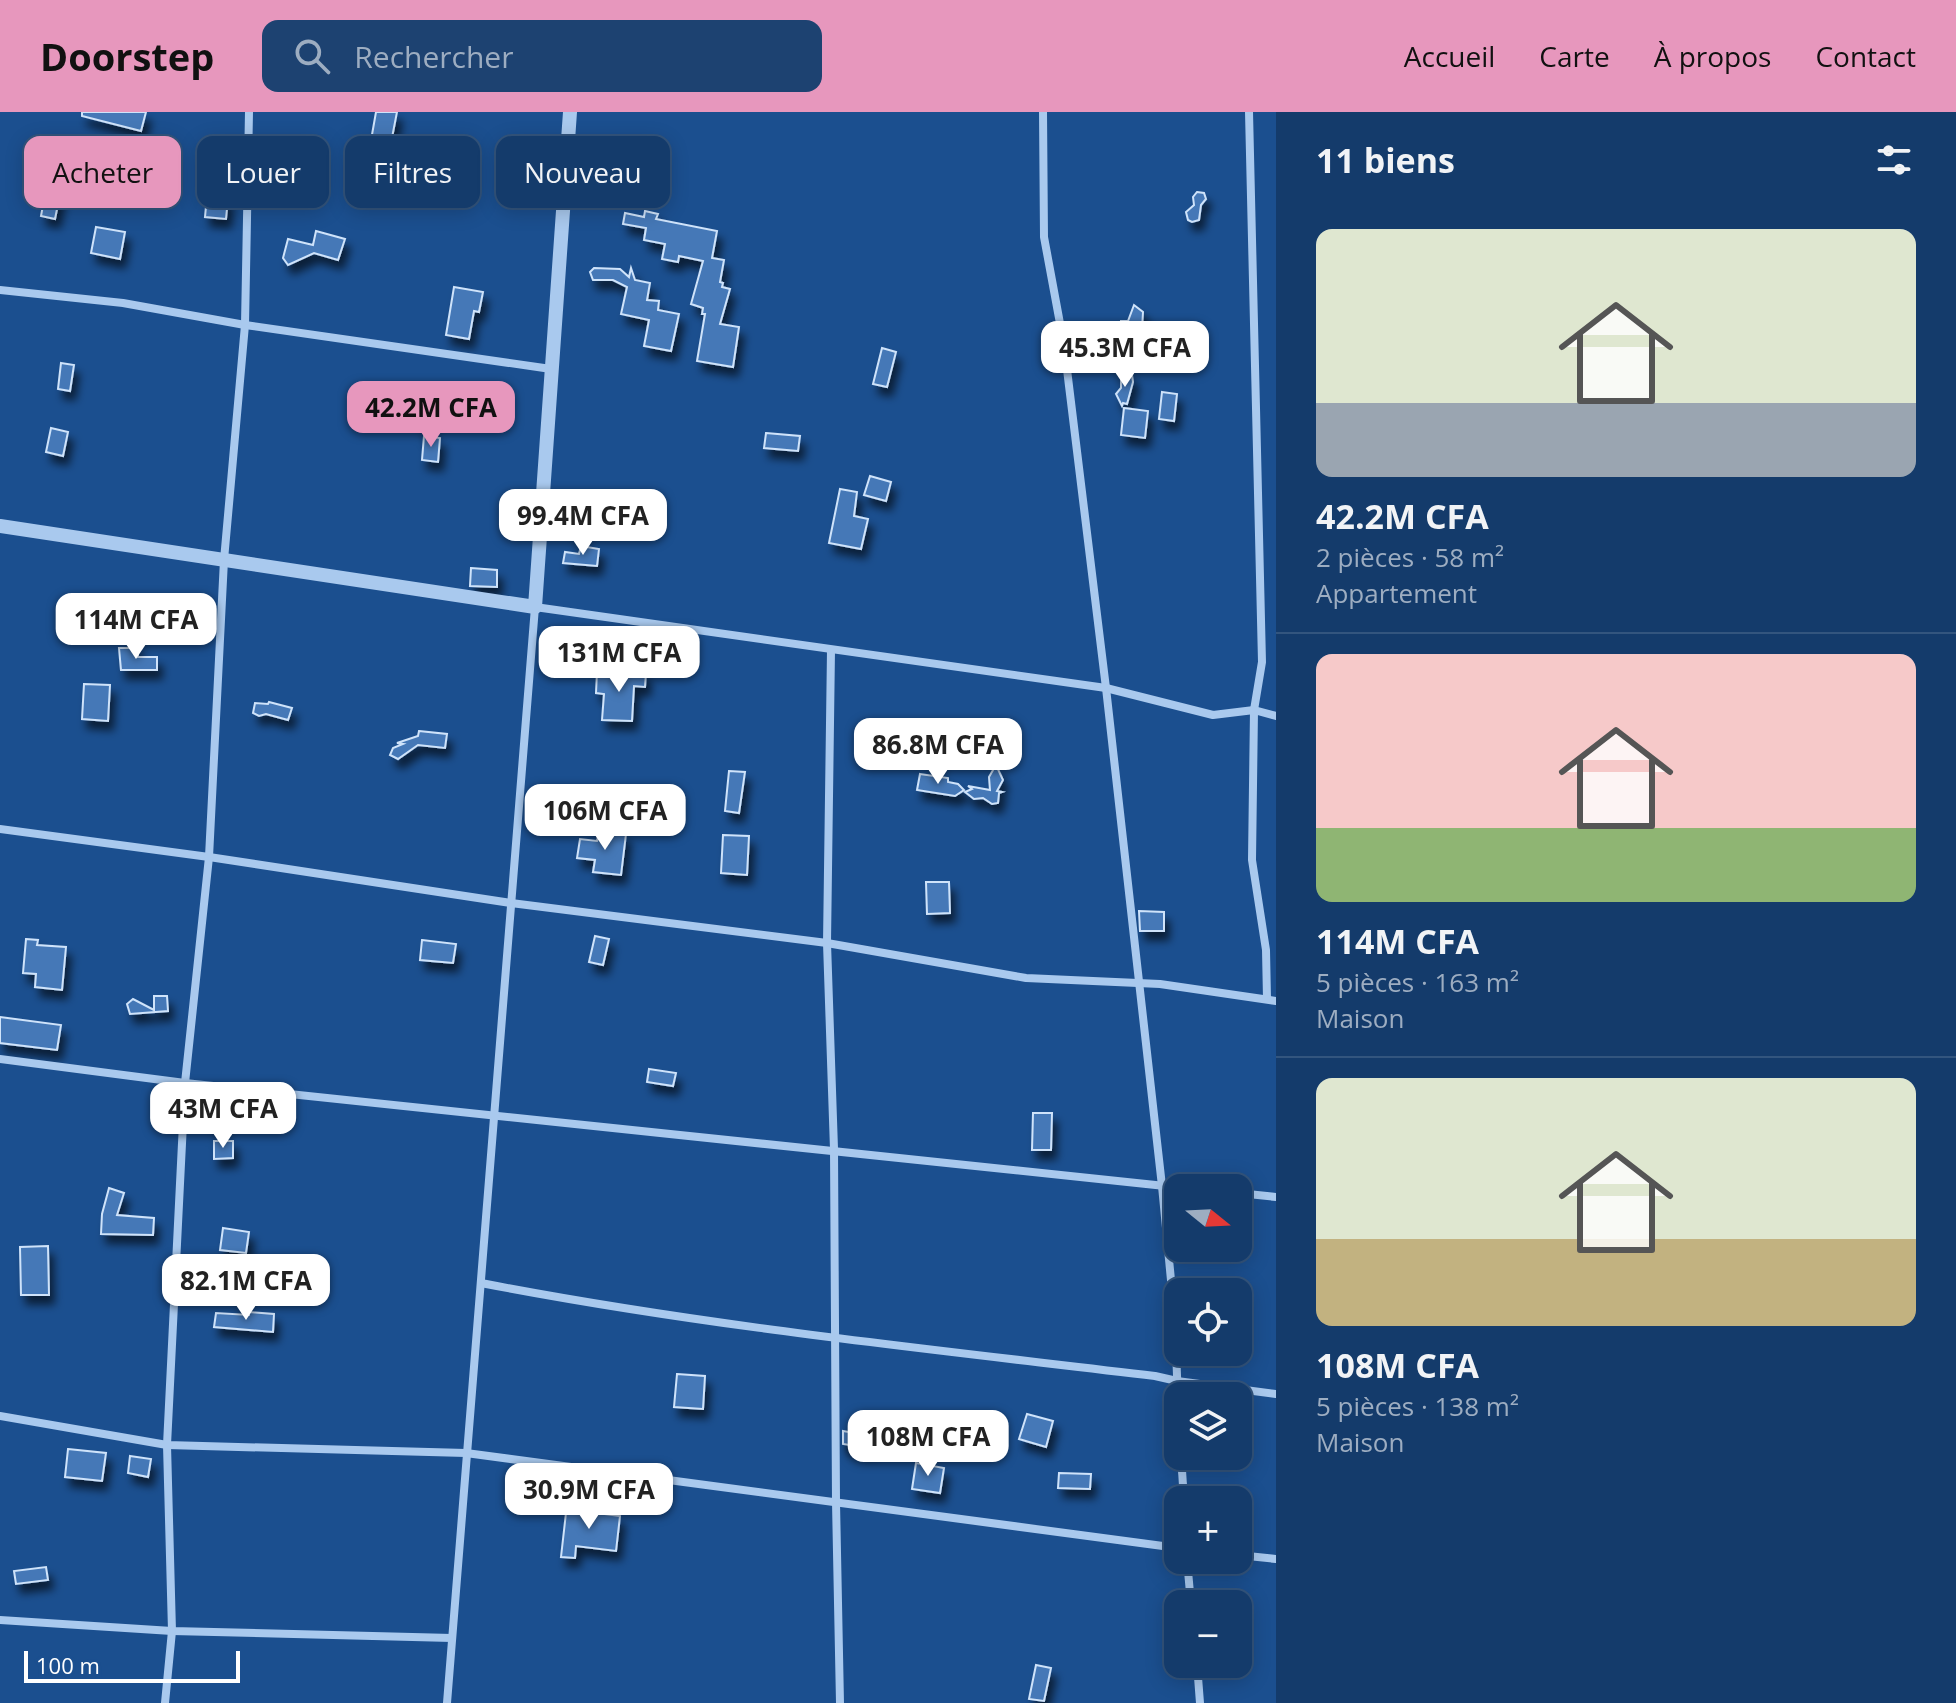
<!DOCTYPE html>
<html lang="fr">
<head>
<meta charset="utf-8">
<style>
  :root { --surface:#143b6b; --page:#1d4271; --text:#f1f3f6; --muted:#9dadc1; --line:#33557e; --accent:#e797bd }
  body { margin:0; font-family:"Open Sans",sans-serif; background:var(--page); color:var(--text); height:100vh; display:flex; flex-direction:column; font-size:30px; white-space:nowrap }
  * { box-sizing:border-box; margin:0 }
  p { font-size:26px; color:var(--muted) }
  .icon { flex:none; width:44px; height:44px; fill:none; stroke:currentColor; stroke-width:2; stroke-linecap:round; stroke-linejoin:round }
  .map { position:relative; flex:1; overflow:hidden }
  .details { display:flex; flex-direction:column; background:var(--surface); width:680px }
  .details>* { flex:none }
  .hud { position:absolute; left:24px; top:24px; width:760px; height:72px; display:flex; gap:16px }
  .needle { width:52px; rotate:108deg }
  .buttons { position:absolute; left:1164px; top:1062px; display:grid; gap:16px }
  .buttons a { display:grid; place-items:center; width:88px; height:88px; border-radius:16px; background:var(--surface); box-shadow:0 4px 20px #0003,0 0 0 2px var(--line); font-size:40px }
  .scale { position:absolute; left:24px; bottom:20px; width:216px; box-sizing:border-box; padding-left:8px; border:4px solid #fff; border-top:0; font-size:22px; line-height:28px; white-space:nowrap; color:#fff; -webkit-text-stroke:6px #1b4f8f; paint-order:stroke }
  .price { position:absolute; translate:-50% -68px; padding:0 18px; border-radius:16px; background:#fff; color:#222; font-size:26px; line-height:52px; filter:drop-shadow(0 2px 4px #0008) }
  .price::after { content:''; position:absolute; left:50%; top:48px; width:24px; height:18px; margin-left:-12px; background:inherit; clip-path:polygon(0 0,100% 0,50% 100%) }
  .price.current { background:var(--accent); color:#111 }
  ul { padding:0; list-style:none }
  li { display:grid; align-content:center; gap:16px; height:424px; padding:0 40px }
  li+li { border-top:2px solid var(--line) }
  li span { display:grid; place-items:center; height:248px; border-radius:16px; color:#555 }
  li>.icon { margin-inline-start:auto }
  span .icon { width:144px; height:144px; fill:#fffc; stroke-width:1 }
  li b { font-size:34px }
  h2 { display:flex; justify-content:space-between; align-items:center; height:96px; padding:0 40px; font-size:34px }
  .pill { padding:0 28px; border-radius:16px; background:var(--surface); box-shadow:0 4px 20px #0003,0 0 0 2px var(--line); font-size:28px; line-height:72px }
  .pill.current { background:var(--accent); color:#111 }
  header { display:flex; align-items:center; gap:48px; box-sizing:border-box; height:112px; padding:0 40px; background:var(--accent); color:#111 }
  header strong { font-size:38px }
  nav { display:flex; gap:44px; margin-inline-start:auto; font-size:28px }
  .search { width:560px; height:72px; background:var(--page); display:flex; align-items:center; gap:20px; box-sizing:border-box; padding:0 28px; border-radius:16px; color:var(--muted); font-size:30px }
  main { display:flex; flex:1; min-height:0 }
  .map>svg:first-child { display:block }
  .building { fill:#4478b7; stroke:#cfe3fa; stroke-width:2; filter:url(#shadow) }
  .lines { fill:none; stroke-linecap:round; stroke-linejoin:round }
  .minor { stroke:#a9c9ee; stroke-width:8 }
  .tertiary { stroke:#a9c9ee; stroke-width:14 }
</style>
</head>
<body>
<header>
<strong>Doorstep</strong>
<div class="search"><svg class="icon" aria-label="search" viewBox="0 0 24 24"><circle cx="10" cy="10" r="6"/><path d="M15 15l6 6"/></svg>Rechercher</div>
<nav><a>Accueil</a><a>Carte</a><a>À propos</a><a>Contact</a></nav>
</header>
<main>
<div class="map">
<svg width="1276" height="1591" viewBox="0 0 1276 1591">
  <defs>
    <filter id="shadow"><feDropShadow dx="5" dy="9" stdDeviation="4" flood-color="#0009"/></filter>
  </defs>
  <rect width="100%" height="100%" fill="#1b4f8f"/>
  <!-- building -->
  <g class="building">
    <path d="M82,0H146L141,19L82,4Z"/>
    <path d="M376,0H397L390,36L356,43L352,38L356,32L370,34Z"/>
    <path d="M498,53L523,57L521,71L497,68Z"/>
    <path d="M50,55L65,58L55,107L41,104Z"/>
    <path d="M1197,80L1204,81L1206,87L1201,93L1199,108L1192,110L1188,108L1186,100L1194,93L1193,85Z"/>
    <path d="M207,84L228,86L226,107L205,105Z"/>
    <path d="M645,99L658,102L656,107L717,119L712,146L724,148L720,170L723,171L722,175L730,177L720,212L739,215L733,255L697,249L705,202H702L703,196L691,192L703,149L679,144L678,150L662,147L665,132L644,128L646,116L623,112L625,101L644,105Z"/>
    <path d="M96,115L125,120L120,147L91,141Z"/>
    <path d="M316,119L345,127L338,148L314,141L288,153L283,146L288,127L313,133Z"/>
    <path d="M594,156L620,157L629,165L631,156L635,168L650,171L647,188L659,189L658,198L679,202L671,239L644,234L649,208L621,202L627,175L613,168H593L590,160Z"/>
    <path d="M454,175L483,180L479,200L474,199L469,227L446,223Z"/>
    <path d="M1134,193L1143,200L1142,217H1135L1133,232H1121V209H1128Z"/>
    <path d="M882,236L896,240L887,275L873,272Z"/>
    <path d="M61,251L74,253L70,279L58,277Z"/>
    <path d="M1125,262L1132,263L1133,270L1127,292L1123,291L1122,294L1116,282L1121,276V267Z"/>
    <path d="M1162,280L1177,282L1174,309L1159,307Z"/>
    <path d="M1124,296L1148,299L1145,326L1121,323Z"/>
    <path d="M51,316L68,320L63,344L46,340Z"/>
    <path d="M766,321L800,324L798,339L764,336Z"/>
    <path d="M424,324L440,326L438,350L422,348Z"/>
    <path d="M870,364L891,370L886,389L864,383Z"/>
    <path d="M840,377L857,380L854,404L868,407L861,437L829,431Z"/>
    <path d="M581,434L599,437L597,454L563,451L565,440L579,442Z"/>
    <path d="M471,456L497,458V475L470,474Z"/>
    <path d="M119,536H138V545H157V558H121Z"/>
    <path d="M626,557L646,561L645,575L634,574L632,609L602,608L604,582L596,581L597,560L626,562Z"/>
    <path d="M84,572L110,573L108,609L82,607Z"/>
    <path d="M269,590L292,596L288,608L266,602L259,604L253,601L255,591L268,592Z"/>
    <path d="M419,619L447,622L445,636L418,633L398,647L390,643L393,636L403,632L397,631L418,624Z"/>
    <path d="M996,653L1003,668L997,679L1002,680L999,681L998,691L992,692L983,686L974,687L965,680L972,677L968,674L990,678L989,665Z"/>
    <path d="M729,659L745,660L739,701L725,699Z"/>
    <path d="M920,662L948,666V670L958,672L964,678L955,684L917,678Z"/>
    <path d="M599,719L626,722L621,763L593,760L595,748L577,746L580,727L597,729Z"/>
    <path d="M723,723L749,724L747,763L721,761Z"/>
    <path d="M926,770H949L950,801L927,802Z"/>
    <path d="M1139,799L1164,800V819H1140Z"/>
    <path d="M595,824L609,827L603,853L589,850Z"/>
    <path d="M26,827L38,828L37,833L66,835L62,878L35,875L36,862L23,861Z"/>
    <path d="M422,828L456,832L453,851L420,848Z"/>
    <path d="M154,884H167L168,899L130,902L127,892L133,887L154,898Z"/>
    <path d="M0,905L61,913L57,938L0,931Z"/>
    <path d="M649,957L676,961L673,974L647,970Z"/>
    <path d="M1033,1001H1052L1051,1038H1032Z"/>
    <path d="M214,1029H233V1046L214,1047Z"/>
    <path d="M109,1076L124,1081L117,1103L154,1106L153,1123L101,1122L102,1102Z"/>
    <path d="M223,1116L249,1120L246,1141L220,1138Z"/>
    <path d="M48,1134L49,1183H21L20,1135Z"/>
    <path d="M249,1200L274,1202L273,1220L214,1215L216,1201L249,1203Z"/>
    <path d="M677,1262L705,1264L703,1297L674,1295Z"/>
    <path d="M1027,1302L1053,1309L1046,1335L1019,1327Z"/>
    <path d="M843,1319L872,1324L870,1336L843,1332Z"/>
    <path d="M68,1337L106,1341L102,1369L65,1365Z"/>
    <path d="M130,1344L151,1347L148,1365L128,1361Z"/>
    <path d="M916,1351L944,1356L940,1381L912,1377Z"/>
    <path d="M1059,1361L1091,1362L1090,1377L1058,1376Z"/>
    <path d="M567,1392L581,1393L580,1399L620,1404L616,1439L576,1434L575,1446L561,1445Z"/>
    <path d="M46,1455L48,1468L16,1472L14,1459Z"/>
    <path d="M1036,1553L1051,1556L1044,1589L1029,1587Z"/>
  </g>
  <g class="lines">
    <!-- minor -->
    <g class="minor">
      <path d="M1043,0L1044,125L1064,233L1106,576L1162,1074L1175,1210L1178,1290"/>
      <path d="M1249,0L1262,550L1254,598L1252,748L1266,838L1267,887"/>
      <path d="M0,178L123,191L245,213L551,257"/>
      <path d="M831,538L827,831L834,1037L836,1390L840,1591"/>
      <path d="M0,717L209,745L511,791L827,831L1026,866L1160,872L1276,889"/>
      <path d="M0,947L185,971L1184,1076"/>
      <path d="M1238,1081L1276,1085"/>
      <path d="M481,1171C703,1214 930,1237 1155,1264L1177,1269L1276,1282"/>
      <path d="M0,1304L167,1333L466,1341L1178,1436"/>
      <path d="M1181,1344L1184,1388"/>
      <path d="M1238,1443L1276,1447"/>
      <path d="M1187,1448L1191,1492"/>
      <path d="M0,1508L172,1519L452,1526"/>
      <path d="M1197,1552L1200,1591"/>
      <path d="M165,1591L172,1519L167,1333L185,971L209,745L224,448L245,213L249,0"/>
      <path d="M447,1591L535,495L1106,576L1213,603L1254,598L1276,604"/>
    </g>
    <!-- tertiary -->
    <path class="tertiary" d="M0,414L535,495L570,0"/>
  </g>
</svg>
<div class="buttons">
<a><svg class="needle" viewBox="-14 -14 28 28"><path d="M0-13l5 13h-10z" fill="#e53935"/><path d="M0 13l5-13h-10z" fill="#9dadc1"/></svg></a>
<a><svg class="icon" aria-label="locate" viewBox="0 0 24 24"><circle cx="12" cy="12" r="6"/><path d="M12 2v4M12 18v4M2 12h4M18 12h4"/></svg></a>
<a><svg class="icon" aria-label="layers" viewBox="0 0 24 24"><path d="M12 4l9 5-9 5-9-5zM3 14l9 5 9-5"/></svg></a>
<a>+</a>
<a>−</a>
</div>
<div class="scale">100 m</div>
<b class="price" style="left:1125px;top:277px">45.3M CFA</b>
<b class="price current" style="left:431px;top:337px">42.2M CFA</b>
<b class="price" style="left:583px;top:445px">99.4M CFA</b>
<b class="price" style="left:136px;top:549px">114M CFA</b>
<b class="price" style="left:619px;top:582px">131M CFA</b>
<b class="price" style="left:938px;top:674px">86.8M CFA</b>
<b class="price" style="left:605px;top:740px">106M CFA</b>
<b class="price" style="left:223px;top:1038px">43M CFA</b>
<b class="price" style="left:246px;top:1210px">82.1M CFA</b>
<b class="price" style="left:928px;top:1366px">108M CFA</b>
<b class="price" style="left:589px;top:1419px">30.9M CFA</b>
<div class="hud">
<a class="pill current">Acheter</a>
<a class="pill">Louer</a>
<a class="pill">Filtres</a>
<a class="pill">Nouveau</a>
</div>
</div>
<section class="details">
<h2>11 biens<svg class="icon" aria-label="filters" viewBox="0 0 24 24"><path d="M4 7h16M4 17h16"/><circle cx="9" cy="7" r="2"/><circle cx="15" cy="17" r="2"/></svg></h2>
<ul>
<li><span style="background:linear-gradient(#dfe7d0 70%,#9aa5b1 0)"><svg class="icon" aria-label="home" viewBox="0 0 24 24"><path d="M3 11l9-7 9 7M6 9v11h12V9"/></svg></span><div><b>42.2M CFA</b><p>2 pièces · 58 m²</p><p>Appartement</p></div></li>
<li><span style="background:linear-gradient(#f6c9c9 70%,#8fb573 0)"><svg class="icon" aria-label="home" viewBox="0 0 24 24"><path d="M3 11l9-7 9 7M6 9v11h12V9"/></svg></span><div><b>114M CFA</b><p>5 pièces · 163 m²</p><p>Maison</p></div></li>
<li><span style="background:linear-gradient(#dfe7d0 65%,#c2b280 0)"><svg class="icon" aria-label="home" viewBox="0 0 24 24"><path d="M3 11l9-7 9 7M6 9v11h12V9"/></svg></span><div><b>108M CFA</b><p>5 pièces · 138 m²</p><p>Maison</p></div></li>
</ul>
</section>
</main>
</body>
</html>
